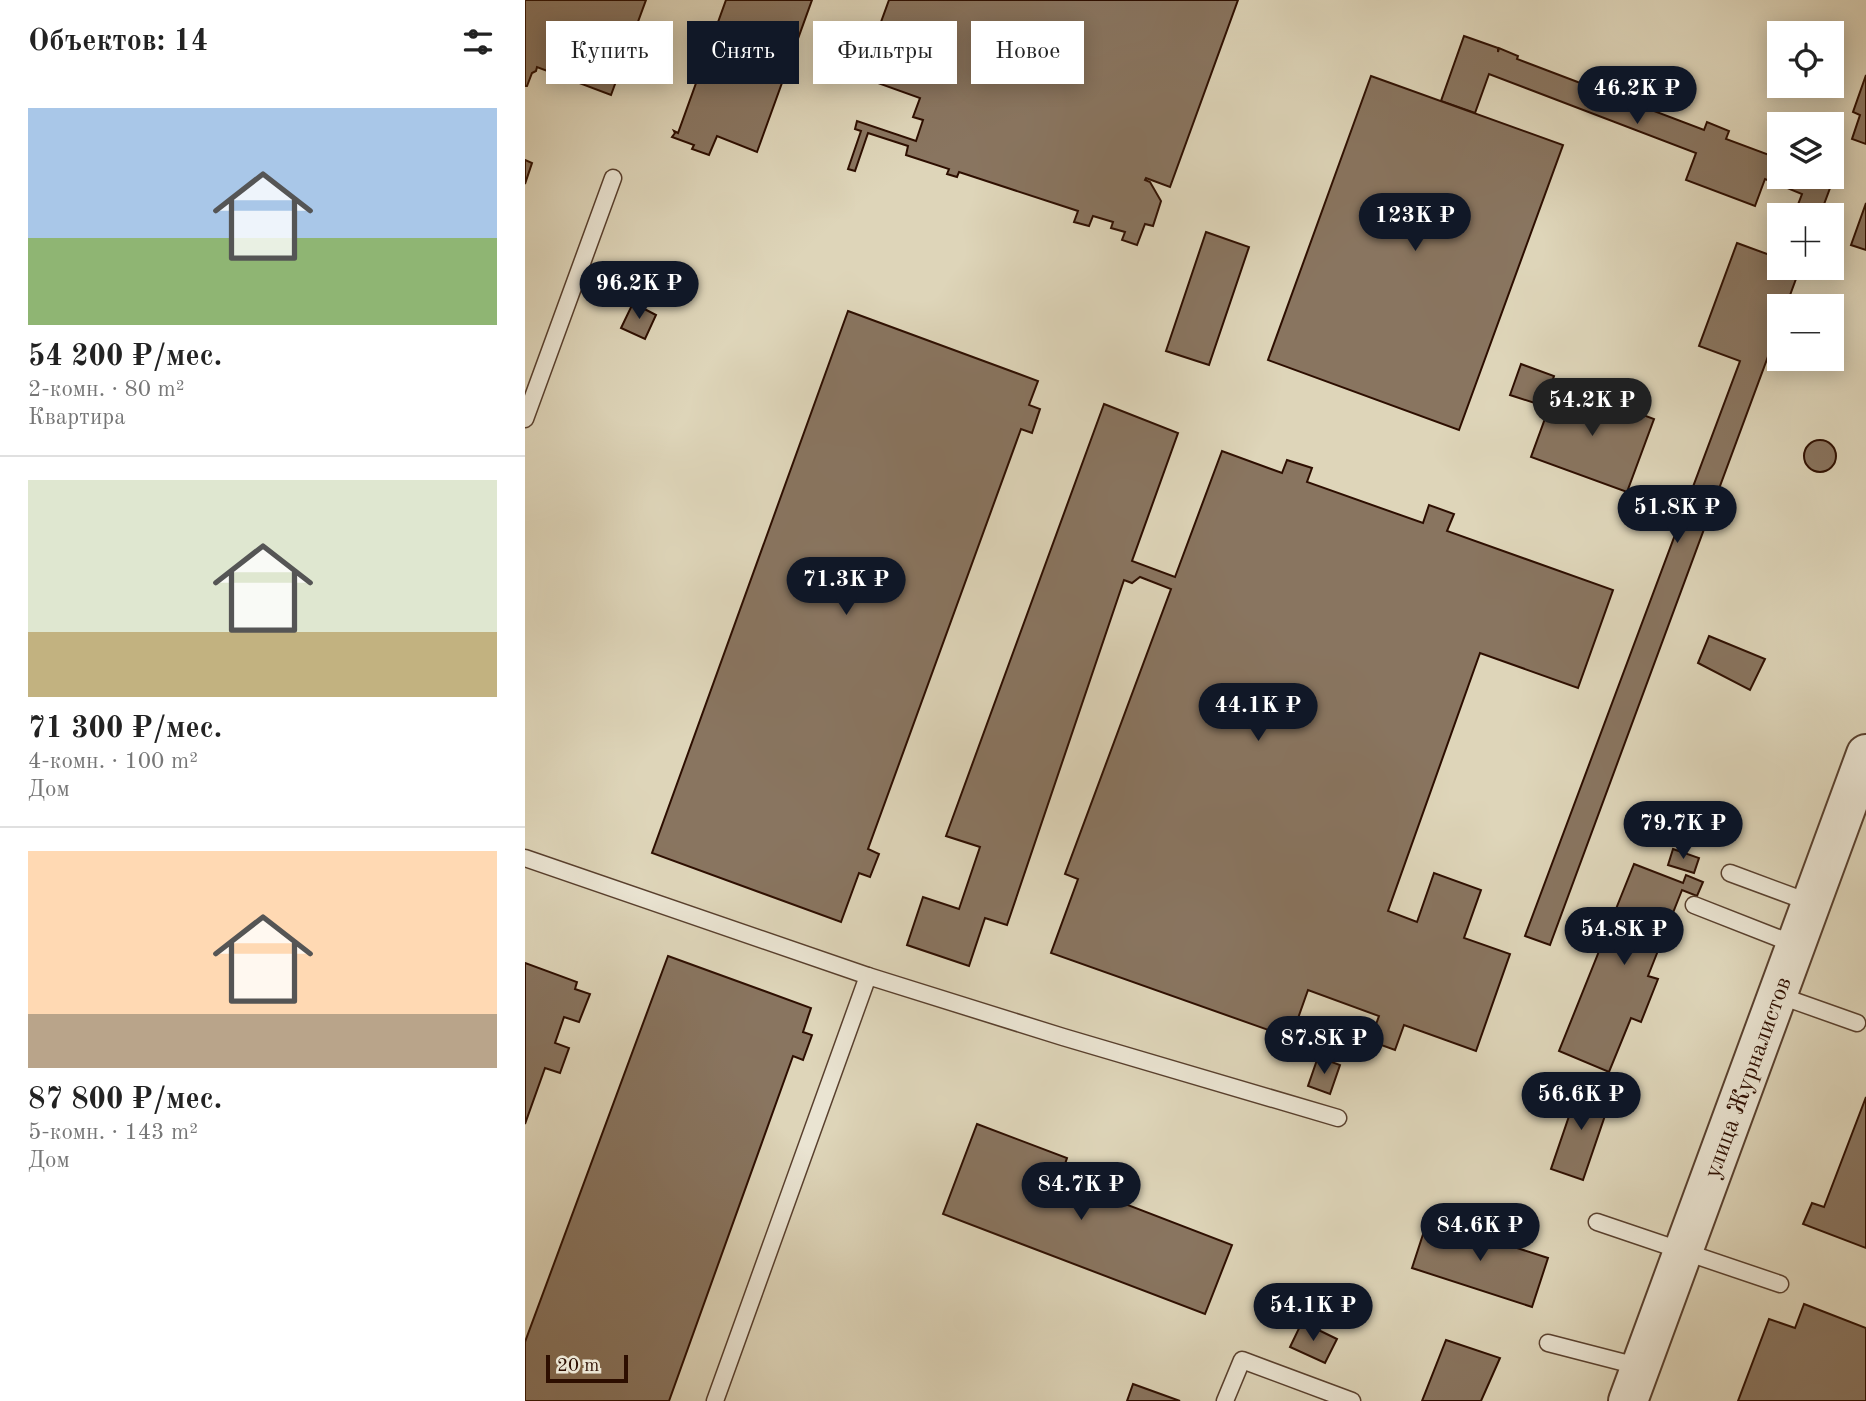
<!DOCTYPE html>
<html lang="ru">
<head>
<meta charset="utf-8">
<style>
  :root { --surface:#fff; --page:#f6f6f6; --text:#222; --muted:#767676; --line:#e0e0e0; --accent:#111827 }
  body { margin:0; font-family:"Old Standard TT",serif; background:var(--page); color:var(--text); height:100vh; display:flex; flex-direction:column; font-size:26px; white-space:nowrap }
  * { box-sizing:border-box; margin:0 }
  p { font-size:23px; color:var(--muted) }
  .icon { flex:none; width:38px; height:38px; fill:none; stroke:currentColor; stroke-width:2; stroke-linecap:round; stroke-linejoin:round }
  .map { position:relative; flex:1; overflow:hidden }
  .sheet { display:flex; flex-direction:column; background:var(--surface); width:525px }
  .sheet>* { flex:none }
  .guide { position:absolute; left:21px; top:21px; width:665px; height:63px; display:flex; gap:14px }
  .tools { position:absolute; left:1242px; top:21px; display:grid; gap:14px }
  .tools a { display:grid; place-items:center; width:77px; height:77px; border-radius:0px; background:var(--surface); box-shadow:0 4px 18px #0003; font-size:35px }
  .scale { position:absolute; left:21px; bottom:18px; width:82px; box-sizing:border-box; padding-left:7px; border:4px solid #2d0e00; border-top:0; font-size:19px; line-height:24px; white-space:nowrap; color:#2d0e00; -webkit-text-stroke:5px #eae4d2; paint-order:stroke }
  .price { position:absolute; translate:-50% -60px; padding:0 16px; border-radius:24px; background:var(--accent); color:#fff; font-size:23px; line-height:46px; filter:drop-shadow(0 2px 4px #0008) }
  .price::after { content:''; position:absolute; left:50%; top:42px; width:21px; height:16px; margin-left:-10px; background:inherit; clip-path:polygon(0 0,100% 0,50% 100%) }
  .price.on { background:#222; color:#fff }
  ul { padding:0; list-style:none }
  li { display:grid; align-content:center; gap:14px; height:371px; padding:0 28px }
  li+li { border-top:2px solid var(--line) }
  li span { display:grid; place-items:center; height:217px; border-radius:0px; color:#555 }
  li>.icon { margin-inline-start:auto }
  span .icon { width:126px; height:126px; fill:#fffc; stroke-width:1 }
  li b { font-size:30px }
  h2 { display:flex; justify-content:space-between; align-items:center; height:84px; padding:0 28px; font-size:30px }
  .pill { padding:0 24px; border-radius:0px; background:var(--surface); box-shadow:0 4px 18px #0003; font-size:24px; line-height:63px }
  .pill.on { background:var(--accent); color:#fff }
  main { display:flex; flex:1; min-height:0 }
  .map>svg:first-child { display:block }
  .building { fill:#897560; stroke:#2d0e00; stroke-width:2 }
  .lines { fill:none; stroke-linecap:round; stroke-linejoin:round }
  .service-casing { stroke:#59402e; stroke-width:19 }
  .tertiary-casing { stroke:#59402e; stroke-width:42 }
  .service { stroke:#eae4d2; stroke-width:16 }
  .tertiary { stroke:#eae4d2; stroke-width:38 }
  .labels { text-anchor:middle; stroke-width:5; stroke-linejoin:round; paint-order:stroke }
  .street-label { font-size:24px; fill:#2d0e00; stroke:#eae4d2 }
</style>
</head>
<body>
<main>
<section class="sheet">
<h2>Объектов: 14<svg class="icon" aria-label="filters" viewBox="0 0 24 24"><path d="M4 7h16M4 17h16"/><circle cx="9" cy="7" r="2"/><circle cx="15" cy="17" r="2"/></svg></h2>
<ul>
<li><span style="background:linear-gradient(#a9c7e8 60%,#8fb573 0)"><svg class="icon" aria-label="home" viewBox="0 0 24 24"><path d="M3 11l9-7 9 7M6 9v11h12V9"/></svg></span><div><b>54 200 ₽/мес.</b><p>2-комн. · 80 m²</p><p>Квартира</p></div></li>
<li><span style="background:linear-gradient(#dfe7d0 70%,#c2b280 0)"><svg class="icon" aria-label="home" viewBox="0 0 24 24"><path d="M3 11l9-7 9 7M6 9v11h12V9"/></svg></span><div><b>71 300 ₽/мес.</b><p>4-комн. · 100 m²</p><p>Дом</p></div></li>
<li><span style="background:linear-gradient(#ffd9b3 75%,#b9a48a 0)"><svg class="icon" aria-label="home" viewBox="0 0 24 24"><path d="M3 11l9-7 9 7M6 9v11h12V9"/></svg></span><div><b>87 800 ₽/мес.</b><p>5-комн. · 143 m²</p><p>Дом</p></div></li>
</ul>
</section>
<div class="map">
<svg width="1341" height="1401" viewBox="0 0 1341 1401">
  <rect width="100%" height="100%" fill="#ded5b9"/>
  <filter id="stains"><feTurbulence type="fractalNoise" baseFrequency=".00286" numOctaves="4"/><feColorMatrix values="0 0 0 0 .2 0 0 0 0 .09 0 0 0 0 .02 0 0 0 .5 -.17"/></filter>
  <radialGradient id="worn" r=".72"><stop offset=".6" stop-color="#630" stop-opacity="0"/><stop offset="1" stop-color="#630" stop-opacity=".3"/></radialGradient>
  <!-- building -->
  <g class="building">
    <path d="M0,0H121L86,95L12,67L11,71L7,73L2,86H0Z"/>
    <path d="M201,0H287L232,152L192,136L184,155L167,149L169,145L147,137L150,133L149,131L153,133Z"/>
    <path d="M364,0H713L645,187L621,178L620,180L625,182L636,201L628,226L620,224L612,245L597,240L600,232L586,228L588,222L568,216L564,226L549,222L553,211L434,172L432,177L422,174L424,169L381,155L383,146L343,133L330,171L323,169L336,131L330,129L332,121L391,141L398,120L388,117L395,98L336,77Z"/>
    <path d="M939,36L973,48V52L974,48L993,56L992,59L1179,130L1182,122L1204,131L1201,139L1255,159V177H1300L1308,180L1295,215H1269L1277,194L1240,179L1230,206L1161,180L1171,153L964,74L950,113L916,101Z"/>
    <path d="M1341,75V144L1327,139L1335,115L1328,112Z"/>
    <path d="M846,76L1038,145L934,430L743,360Z"/>
    <path d="M0,160L7,163L0,184Z"/>
    <path d="M1341,203V250L1326,245Z"/>
    <path d="M681,232L724,247L684,365L641,351Z"/>
    <path d="M1212,243L1253,258L1255,253V268H1275L1261,306H1255V324L1025,945L1000,936L1215,361L1174,346Z"/>
    <path d="M108,303L131,315L120,339L96,328Z"/>
    <path d="M323,311L513,381L504,405L515,409L507,433L496,429L343,849L354,854L345,877L334,873L316,922L127,853Z"/>
    <path d="M996,364L1029,376L1019,406L985,395Z"/>
    <path d="M1033,383L1129,419L1102,492L1006,457Z"/>
    <path d="M579,404L653,433L607,561L650,577L697,451L757,473L762,460L787,468L782,482L898,523L904,505L929,514L922,531L1088,590L1053,688L955,653L863,911L892,922L909,873L956,890L939,938L985,954L951,1051L879,1025L870,1050L845,1041L854,1016L783,990L766,1038L526,953L553,879L540,874L646,589L615,577L607,583L599,580L482,925L460,918L444,966L382,945L398,897L434,909L455,847L421,836Z"/>
    <circle cx="1295" cy="456" r="16"/>
    <path d="M1184,636L1240,659L1225,690L1173,663Z"/>
    <path d="M1148,849L1174,858L1169,873L1143,865Z"/>
    <path d="M1109,864L1158,883L1161,875L1178,882L1172,896L1157,890L1123,976L1133,979L1116,1022L1106,1018L1084,1072L1034,1051Z"/>
    <path d="M143,956L286,1008L278,1032L287,1035L278,1060L268,1056L144,1401H0V1342Z"/>
    <path d="M0,963L52,982L50,989L65,994L54,1022L39,1017L30,1043L44,1048L35,1073L20,1068L0,1124Z"/>
    <path d="M793,1057L815,1065L805,1094L783,1086Z"/>
    <path d="M1055,1084L1087,1095L1058,1180L1026,1169Z"/>
    <path d="M1341,1097V1248L1278,1224L1287,1203L1299,1207Z"/>
    <path d="M452,1124L542,1158L535,1179L707,1245L680,1314L418,1214Z"/>
    <path d="M903,1219L1023,1258L1007,1307L887,1268Z"/>
    <path d="M1279,1304L1341,1328V1401H1213L1244,1319L1270,1328Z"/>
    <path d="M777,1322L812,1339L800,1363L765,1347Z"/>
    <path d="M921,1340L975,1358L956,1401H897Z"/>
    <path d="M608,1384L655,1401H602Z"/>
  </g>
  <g class="lines">
    <!-- service casing -->
    <g class="service-casing">
      <g id="service">
        <path d="M0,419L88,178"/>
        <path d="M0,858L343,976L538,1037L813,1118"/>
        <path d="M1205,873L1286,903"/>
        <path d="M1169,905L1271,945"/>
        <path d="M1253,995L1332,1023"/>
        <path d="M1072,1222L1255,1284"/>
        <path d="M1023,1343L1116,1367"/>
        <path d="M190,1401L343,976"/>
        <path d="M700,1401L717,1360L827,1401"/>
      </g>
    </g>
    <!-- tertiary casing -->
    <g class="tertiary-casing">
      <g id="tertiary">
        <path id="s1" d="M1103,1401L1341,754"/>
      </g>
    </g>
    <!-- service -->
    <use href="#service" class="service"/>
    <!-- tertiary -->
    <use href="#tertiary" class="tertiary"/>
  </g>
  <g class="labels">
    <!-- street labels -->
    <g class="street-label">
      <text dy="8" stroke="none"><textPath href="#s1" startOffset="345">улица Журналистов</textPath></text>
    </g>
  </g>
  <rect width="100%" height="100%" filter="url(#stains)"/>
  <rect width="100%" height="100%" fill="url(#worn)"/>
</svg>
<div class="tools">
<a><svg class="icon" aria-label="locate" viewBox="0 0 24 24"><circle cx="12" cy="12" r="6"/><path d="M12 2v4M12 18v4M2 12h4M18 12h4"/></svg></a>
<a><svg class="icon" aria-label="layers" viewBox="0 0 24 24"><path d="M12 4l9 5-9 5-9-5zM3 14l9 5 9-5"/></svg></a>
<a>+</a>
<a>−</a>
</div>
<div class="scale">20 m</div>
<b class="price" style="left:1112px;top:126px">46.2K ₽</b>
<b class="price" style="left:890px;top:253px">123K ₽</b>
<b class="price" style="left:114px;top:321px">96.2K ₽</b>
<b class="price on" style="left:1067px;top:438px">54.2K ₽</b>
<b class="price" style="left:1152px;top:545px">51.8K ₽</b>
<b class="price" style="left:321px;top:617px">71.3K ₽</b>
<b class="price" style="left:733px;top:743px">44.1K ₽</b>
<b class="price" style="left:1158px;top:861px">79.7K ₽</b>
<b class="price" style="left:1099px;top:967px">54.8K ₽</b>
<b class="price" style="left:799px;top:1076px">87.8K ₽</b>
<b class="price" style="left:1056px;top:1132px">56.6K ₽</b>
<b class="price" style="left:556px;top:1222px">84.7K ₽</b>
<b class="price" style="left:955px;top:1263px">84.6K ₽</b>
<b class="price" style="left:788px;top:1343px">54.1K ₽</b>
<div class="guide">
<a class="pill">Купить</a>
<a class="pill on">Снять</a>
<a class="pill">Фильтры</a>
<a class="pill">Новое</a>
</div>
</div>
</main>
</body>
</html>
